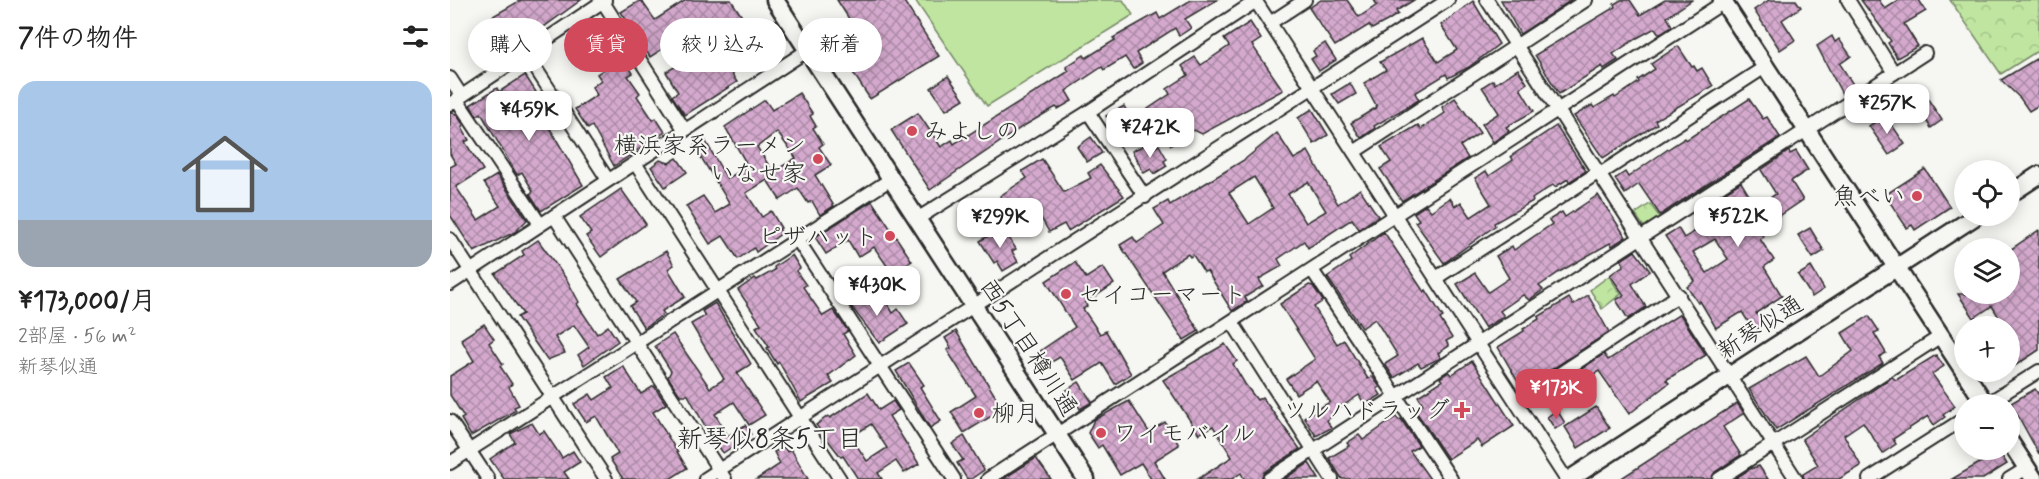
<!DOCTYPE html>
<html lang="ja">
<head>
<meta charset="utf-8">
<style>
  :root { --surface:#fff; --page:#f2f2f2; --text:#222; --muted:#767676; --line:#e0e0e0; --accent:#d1495b }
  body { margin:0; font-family:Mynerve,"Klee One",sans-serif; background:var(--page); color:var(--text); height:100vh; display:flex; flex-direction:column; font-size:22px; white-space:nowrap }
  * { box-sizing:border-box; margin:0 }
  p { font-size:20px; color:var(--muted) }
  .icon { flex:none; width:33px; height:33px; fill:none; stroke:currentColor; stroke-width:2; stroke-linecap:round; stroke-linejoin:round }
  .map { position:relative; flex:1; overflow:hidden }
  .side { display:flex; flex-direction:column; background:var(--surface); width:450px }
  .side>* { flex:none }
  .guide { position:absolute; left:18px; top:18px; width:570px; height:54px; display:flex; gap:12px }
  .controls { position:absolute; left:1504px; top:160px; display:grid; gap:12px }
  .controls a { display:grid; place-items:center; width:66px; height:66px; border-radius:50%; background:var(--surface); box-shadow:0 3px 15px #0003; font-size:30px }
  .price { position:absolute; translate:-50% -51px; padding:0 14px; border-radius:12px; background:#fff; color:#222; font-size:20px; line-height:39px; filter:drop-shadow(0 2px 3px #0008) }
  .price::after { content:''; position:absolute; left:50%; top:36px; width:18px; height:14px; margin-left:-9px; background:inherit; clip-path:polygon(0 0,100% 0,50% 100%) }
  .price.current { background:var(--accent); color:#fff }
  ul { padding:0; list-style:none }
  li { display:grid; align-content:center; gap:12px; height:318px; padding:0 18px }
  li+li { border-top:2px solid var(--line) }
  li span { display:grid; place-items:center; height:186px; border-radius:18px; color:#555 }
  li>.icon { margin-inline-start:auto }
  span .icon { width:108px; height:108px; fill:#fffc; stroke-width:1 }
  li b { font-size:26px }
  h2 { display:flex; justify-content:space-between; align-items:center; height:72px; padding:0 18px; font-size:26px }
  .chip { padding:0 21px; border-radius:27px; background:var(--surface); box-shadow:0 3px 15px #0003; font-size:21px; line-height:54px }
  .chip.current { background:var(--accent); color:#fff }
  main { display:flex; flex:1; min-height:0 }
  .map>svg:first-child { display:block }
  .grass { fill:#bfe5a0; stroke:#758866; stroke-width:1.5 }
  .forest { fill:url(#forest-crowns); stroke:#758866; stroke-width:1.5 }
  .building { fill:url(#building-cross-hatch); stroke:#2b2b2b; stroke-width:1.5; fill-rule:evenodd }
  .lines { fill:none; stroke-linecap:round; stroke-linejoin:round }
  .street-casing { stroke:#2b2b2b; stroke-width:16 }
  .secondary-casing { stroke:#2b2b2b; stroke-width:21 }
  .street { stroke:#f6f6f2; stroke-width:12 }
  .secondary { stroke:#f6f6f2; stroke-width:16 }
  .poi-dot { fill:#d1495b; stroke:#f6f6f2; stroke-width:2 }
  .labels { text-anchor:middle; stroke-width:4.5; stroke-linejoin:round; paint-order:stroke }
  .poi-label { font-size:24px; fill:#2b2b2b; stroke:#f6f6f2; text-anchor:start }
  .street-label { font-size:24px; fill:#2b2b2b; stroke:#f6f6f2 }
  .neighbourhood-label { font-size:26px; fill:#2b2b2b; stroke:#f6f6f2 }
</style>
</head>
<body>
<main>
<section class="side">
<h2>7件の物件<svg class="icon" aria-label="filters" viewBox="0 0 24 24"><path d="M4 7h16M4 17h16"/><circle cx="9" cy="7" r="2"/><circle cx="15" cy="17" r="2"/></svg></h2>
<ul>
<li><span style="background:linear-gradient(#a9c7e8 75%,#9aa5b1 0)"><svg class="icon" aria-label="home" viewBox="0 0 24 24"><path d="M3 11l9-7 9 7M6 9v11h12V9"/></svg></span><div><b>¥173,000/月</b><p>2部屋 · 56 m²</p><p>新琴似通</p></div></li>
</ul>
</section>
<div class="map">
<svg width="1589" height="479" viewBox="0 0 1589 479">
  <defs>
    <pattern id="forest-crowns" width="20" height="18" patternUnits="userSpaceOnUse" patternTransform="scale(1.5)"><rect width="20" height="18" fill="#bfe5a0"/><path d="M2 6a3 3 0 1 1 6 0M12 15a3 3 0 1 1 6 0" fill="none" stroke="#a4c58a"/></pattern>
    <pattern id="building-cross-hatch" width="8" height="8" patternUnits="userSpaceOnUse" patternTransform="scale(1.5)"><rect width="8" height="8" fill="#d4a9cd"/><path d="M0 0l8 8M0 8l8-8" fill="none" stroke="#ac8aa7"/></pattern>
  </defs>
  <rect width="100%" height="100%" fill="#f6f6f2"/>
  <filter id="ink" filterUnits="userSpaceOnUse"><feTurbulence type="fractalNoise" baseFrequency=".0167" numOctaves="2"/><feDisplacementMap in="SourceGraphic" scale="12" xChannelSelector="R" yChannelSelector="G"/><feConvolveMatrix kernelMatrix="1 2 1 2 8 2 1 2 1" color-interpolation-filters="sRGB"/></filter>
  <g filter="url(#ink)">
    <!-- grass -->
    <path class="grass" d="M465,0H673L683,15L537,106Z"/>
    <!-- forest -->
    <g class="forest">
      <path d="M1500,0H1589V50L1551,74Z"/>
      <path d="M1200,204L1212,220L1196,230L1185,214Z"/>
      <path d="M1159,276L1171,294L1152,309L1140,290Z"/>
    </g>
    <!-- building -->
    <g class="building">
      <path d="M71,0H131L95,26L48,51L31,23Z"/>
      <path d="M191,0L205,20L236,0H281L297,24L284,33L298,54L277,67L287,82L235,115L222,96L228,92L216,72L246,54L234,35L200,57L171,12Z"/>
      <path d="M387,0H453L489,56L420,99L398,65L416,54L399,27L403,25Z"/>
      <path d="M741,0H767L735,19L741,28L729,36L725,28L686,53L692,63L683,69L675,57L654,70L652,67L616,91L622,101L608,109L606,107L572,127L480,190L441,130L468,113L491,147L502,140L504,144L619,71L616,67L634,55L636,58L665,40L663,38L707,13L710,19Z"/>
      <path d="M871,0H897L909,17L927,5L924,0H964L946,11L948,14L937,21L922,29L919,25L885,46L859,8Z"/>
      <path d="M1051,0H1121L1070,34Z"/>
      <path d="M1171,0H1180L1190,15L1215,0H1242L1217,17L1222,26L1209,34L1205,28L1187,38L1163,54L1168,60L1154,69L1152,66L1109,94L1085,55L1165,7L1164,4Z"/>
      <path d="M1319,0H1346L1351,7L1332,20L1345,40L1330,50L1304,10Z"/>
      <path d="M1411,0H1429L1435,9L1449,0H1469L1476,11L1454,24L1468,46L1447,58L1438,43L1441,41Z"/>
      <path d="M1023,1L1049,44L1019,67L998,78L996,74L965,93L969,100L924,126L925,128L911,138L901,123L927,107L914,83L936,70L930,62L972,38L988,62L1007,50L991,25Z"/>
      <path d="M800,22L811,39L802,45L833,90L752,134L744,130L721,145L698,109L720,94L717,89L738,75L732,66L745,57L751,65L779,46L774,39Z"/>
      <path d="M1382,36L1385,42L1389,39L1401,56L1390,64L1404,86L1392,94L1367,46Z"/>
      <path d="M875,43L886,60L869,71L861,59L866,56L863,51Z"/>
      <path d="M1228,46L1242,67L1244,66L1247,71L1252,68L1263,86L1205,120L1207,124L1153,158L1124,116L1142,105L1144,108L1164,96L1165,98L1189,82L1188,80L1205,69L1201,64Z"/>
      <path d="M317,47L324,58L306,69L299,58Z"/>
      <path d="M172,57L183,73L178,76L190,93L187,96L203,120L206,118L215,132L164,166L142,126L138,129L125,109L147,95L142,87L151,80L147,74Z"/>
      <path d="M1589,57V105L1579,111L1570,98L1551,80Z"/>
      <path d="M1068,69L1077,83L1070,88L1084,111L1056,127L1059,131L1043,142L1032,124L1049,113L1032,87L1043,80L1045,84Z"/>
      <path d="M75,75L86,92L81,96L133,185L91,211L80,194L83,191L72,172L67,175L31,113L27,116L20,105L47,88L49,92Z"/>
      <path d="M498,76L514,99L496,110L481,88Z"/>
      <path d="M900,83L906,94L889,104L882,94Z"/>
      <path d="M1469,86L1492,120L1481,128L1458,93Z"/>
      <path d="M349,93L363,114L360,116L366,126L363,128L373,144L369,147L381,165L365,175L384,206L370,215L362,201L358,203L348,188L330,200L317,180L296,193L312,217L321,211L331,228L329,229L332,233L306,252L304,248L288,259L273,236L260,244L236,206L253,196L265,213L280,204L244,146L255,140L277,179L298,166L275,127L315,100L322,110ZM327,132L346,158L323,172L307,147Z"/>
      <path d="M1005,98L1030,133L1010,146L1018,158L952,201L930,169L941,162L931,147L968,125L971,129L995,113L992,107Z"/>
      <path d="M1299,99L1313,119L1317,117L1330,137L1210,215L1189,184L1175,194L1165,179L1175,172L1178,177L1221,147L1235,138L1236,140Z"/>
      <path d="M674,106L680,117L676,120L679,126L667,134L656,116Z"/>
      <path d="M862,109L878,135L864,144L848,118Z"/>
      <path d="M0,112L6,114L13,124L12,128L19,140L15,142L33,170L6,187L28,220L50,206L34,183L47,175L77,220L65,232L24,252L0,215V167L6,164L0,154Z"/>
      <path d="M1435,115L1455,144L1439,155L1419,126Z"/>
      <path d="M1106,126L1136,171L1119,182L1118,179L1105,187L1103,185L1082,199L1083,201L1044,223L1045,226L994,263L965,222L969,220L964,213L976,205L981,211L1000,198L1005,206L1011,202L1021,217L1041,204L1025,178L1036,171L1039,176L1063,160L1061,156Z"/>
      <path d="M827,133L844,159L858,151L888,204L910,189L928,216L909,229L902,219L858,248L854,241L828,259L832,266L809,279L813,286L795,297L797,301L782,311L757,271L754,272L743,255L740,257L738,254L712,271L749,331L734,340L670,245L683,237L687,243L714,225L704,209L718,201L720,205L756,183L794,160ZM804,177L823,208L799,224L779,193ZM858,182L876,211L856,223L838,194Z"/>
      <path d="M641,137L652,153L637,162L627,147Z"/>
      <path d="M696,144L700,151L709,145L717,159L714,161L717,166L704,174L701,169L694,173L682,151Z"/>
      <path d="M1339,151L1340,154L1346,151L1358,170L1341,181L1353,200L1328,217L1320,205L1310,231L1314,237L1310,239L1324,260L1314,267L1332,296L1306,313L1314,325L1304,331L1292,312L1266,328L1250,301L1248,303L1237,287L1245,281L1215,236L1228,228L1234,238L1276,212L1267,198L1291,182L1306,207L1326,194L1311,170ZM1265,239L1278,259L1257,273L1243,252Z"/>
      <path d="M227,158L237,172L215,187L201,167L210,160L219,163Z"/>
      <path d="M592,159L614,192L641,178L638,173L650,165L674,196L618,231L614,224L599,232L586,209L566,222L550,196L577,178L572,171Z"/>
      <path d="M1475,169L1500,207L1465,230L1462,225L1457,228L1435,195Z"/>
      <path d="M171,189L196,224L151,257L136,236L141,233L130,217Z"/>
      <path d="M1148,195L1176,237L1162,246L1160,243L1111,271L1089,286L1093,290L1079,300L1073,295L1050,311L1054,316L1035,328L1007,284L1025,273L1038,292L1059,278L1046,256L1062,246L1064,250L1102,224L1099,220L1112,212L1115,217Z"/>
      <path d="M422,201L462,261L442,273L424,247L408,257L398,240L376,254L365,237Z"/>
      <path d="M552,227L566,249L562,251L568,262L553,271L547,261L544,263L530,241Z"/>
      <path d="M1360,228L1374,251L1363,258L1348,235Z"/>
      <path d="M1589,230V350L1560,369V327H1555L1542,306L1524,318L1508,294H1560V250Z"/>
      <path d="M934,232L974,292L976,290L993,317L990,319L1002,338L996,341L999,346L988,353L991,358L971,367L968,363L944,378L935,364L948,356L925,319L912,328L877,277L901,261L899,258Z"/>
      <path d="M88,240L117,280L129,302L127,304L147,334L158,326L168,341L134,365L128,355L139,347L124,325L105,337L115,353L97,360L67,317L73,314L45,274L74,255L72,251Z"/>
      <path d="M216,251L224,265L218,269L235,297L212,311L214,314L194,328L180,306L186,302L170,279Z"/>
      <path d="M1185,251L1200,271L1182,284L1196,307L1178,319L1166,300L1174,295L1160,275L1174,265L1171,260Z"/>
      <path d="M342,255L350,268L346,271L356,285L353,287L373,316L383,310L398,331L393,334L406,355L378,376L383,383L351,402L329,362L327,364L317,348L319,347L306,327L311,324L288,290L305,278L307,280L325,270L324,267Z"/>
      <path d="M625,262L636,278L653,267L664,284L635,303L637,306L633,309L650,334L656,331L681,374L665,384L652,363L625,380L610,357L598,364L590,351L625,327L596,281Z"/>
      <path d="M1361,267L1374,289L1362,297L1348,275Z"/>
      <path d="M859,285L863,286L873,301L864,307L887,344L894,340L918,379L922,376L930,387L927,389L931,395L915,405L909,395L882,413L883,416L877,420L881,428L866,436L854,417L880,402L866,381L846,394L836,379L865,359L830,304Z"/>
      <path d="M414,289L426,308L436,301L443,313L448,309L458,324L429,343L397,301Z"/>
      <path d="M1138,295L1159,332L1072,389L1048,347L1074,331L1073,329L1089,319L1088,317L1119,298L1123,305Z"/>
      <path d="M265,303L301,364L287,373L315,415L299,425L284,402L265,414L278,436L295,425L301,434L273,453L269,447L267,448L238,395H230L218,377L221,371L205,346L223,334L260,388L274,379L241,324L255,316L252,311Z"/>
      <path d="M1230,314L1256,355L1216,380L1219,383L1179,414L1149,371L1099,403L1093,395L1154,354L1158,360Z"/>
      <path d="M1419,316L1429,331L1424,333L1436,353L1429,357L1433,363L1326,430L1299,389L1356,356L1369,376L1403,351L1392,333Z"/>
      <path d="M34,324L44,339L39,343L53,364L50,366L62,384L59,387L69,405L64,407L66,410L21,436L11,419L14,417L0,395V376L24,361L11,339Z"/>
      <path d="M506,331L553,409L514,433L501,412L526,396L497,350L501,348L495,338Z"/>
      <path d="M775,344L787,361L783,364L795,384L807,400L812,397L850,449L814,472L811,479H794L791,473L782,479H748L782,457L763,426L749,434L713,380Z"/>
      <path d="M1486,355L1494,366L1482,374L1505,406L1493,415L1495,417L1484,425L1478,416L1443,439L1446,444L1433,453L1413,422L1394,435L1411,466L1389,479H1354L1353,474L1368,465L1352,439L1442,377L1446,380Z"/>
      <path d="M1022,361L1064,426L1032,447L1027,440L998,459L965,410L973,404L968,396L992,381L990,378L999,372L1001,375Z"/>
      <path d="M459,363L474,385L470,387L491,421L480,428L446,371Z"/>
      <path d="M173,366L191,394L204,386L216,404L203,412L237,468L220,479H173L160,459L168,454L146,416L136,422L124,404L140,394L144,400L163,388L156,377Z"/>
      <path d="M629,382L642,402L630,409L626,402L623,404L614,392Z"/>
      <path d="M1585,389L1589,395V454L1561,403Z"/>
      <path d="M418,393L429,410L443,401L449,410L439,416L469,464L454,473L446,461L428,473L432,479H408L393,456L391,457L366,425L378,416L380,418ZM421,424L437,448L417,461L401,437Z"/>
      <path d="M679,401L699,432L715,422L729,445L704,461L715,479H701L691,463L670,475L652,445L648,448L638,433L644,420Z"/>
      <path d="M1287,403L1294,413L1273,427L1291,455L1265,472L1261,479H1170Z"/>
      <path d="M1146,407L1160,428L1128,448L1115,427Z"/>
      <path d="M1107,410L1115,423L1105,429L1097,417Z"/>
      <path d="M946,417L949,420L951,419L969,446L960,451L980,479H892L879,458L899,446L897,443L909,435L913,440Z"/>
      <path d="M82,423L89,434L94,431L112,458L123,451L130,462L114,472L119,479H54L40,459L65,442L60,434Z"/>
      <path d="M514,436L534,470L521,479H517L507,463L513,460L502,444Z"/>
      <path d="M334,447L337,452L341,449L358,479H307L330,464L324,452Z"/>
      <path d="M1526,450H1548L1557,464L1533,479H1502L1533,461Z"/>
      <path d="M586,458L601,479H553Z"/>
      <path d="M859,463L869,479H834Z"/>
      <path d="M1309,466L1318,479H1284L1300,469Z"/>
    </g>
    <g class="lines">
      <!-- street casing -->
      <g class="street-casing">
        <g id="street">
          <path d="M805,0L1116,479"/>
          <path d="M1037,0L1346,479"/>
          <path d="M1398,0L1444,73"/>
          <path d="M153,2L234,129"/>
          <path d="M820,23L855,0"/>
          <path d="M75,52L158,180"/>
          <path d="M0,78L11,95"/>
          <path d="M7,100L90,224"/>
          <path d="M0,104L155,0"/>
          <path d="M638,112L695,197"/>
          <path d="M904,152L1136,0"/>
          <path d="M185,163L390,479"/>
          <path d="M1150,174L1315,67"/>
          <path d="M104,216L275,479"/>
          <path d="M467,219L638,112L806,1"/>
          <path d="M0,239L156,479"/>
          <path d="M347,239L504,479"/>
          <path d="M862,270L1001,479"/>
          <path d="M986,278L1149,172"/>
          <path d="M0,284L358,50"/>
          <path d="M782,322L882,479"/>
          <path d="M1067,402L1229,295"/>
          <path d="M1535,405L1589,371"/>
          <path d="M0,421L38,479"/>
          <path d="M0,463L441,179"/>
          <path d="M255,479L998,0"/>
          <path d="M538,479L1277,0"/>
          <path d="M819,479L1475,53"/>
          <path d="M1269,479L1491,336"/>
          <path d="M1419,479L1515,418"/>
          <path d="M1559,479L1577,468"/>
        </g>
      </g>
      <!-- secondary casing -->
      <g class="secondary-casing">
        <g id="secondary">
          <path d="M325,0L636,479"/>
          <path d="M1272,0L1536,405"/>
          <path d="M1560,194L1589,175"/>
          <path d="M1560,442L1584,479"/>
          <path d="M1120,479L1526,216"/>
        </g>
      </g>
      <!-- street -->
      <use href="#street" class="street"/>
      <!-- secondary -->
      <use href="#secondary" class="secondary"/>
    </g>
  </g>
  <!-- markers -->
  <g class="poi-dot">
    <circle cx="462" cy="131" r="6"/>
    <circle cx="368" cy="159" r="6"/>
    <circle cx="1467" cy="196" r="6"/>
    <circle cx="440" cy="236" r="6"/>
    <circle cx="616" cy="294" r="6"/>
    <path d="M1009 401h6v6h6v6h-6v6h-6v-6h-6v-6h6z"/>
    <circle cx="529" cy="413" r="6"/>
    <circle cx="651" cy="433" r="6"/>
  </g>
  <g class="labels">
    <!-- poi labels -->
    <g class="poi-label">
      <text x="474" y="139">みよしの</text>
      <text x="356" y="153" text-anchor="end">横浜家系ラーメン<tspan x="356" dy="28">いなせ家</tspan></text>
      <text x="1455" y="204" text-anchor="end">魚べい</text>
      <text x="428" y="244" text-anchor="end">ピザハット</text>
      <text x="628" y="302">セイコーマート</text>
      <text x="1000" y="418" text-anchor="end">ツルハドラッグ</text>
      <text x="541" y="421">柳月</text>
      <text x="663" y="441">ワイモバイル</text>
    </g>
    <!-- street labels -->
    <g class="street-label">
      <text transform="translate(1310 327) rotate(-33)" y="8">新琴似通</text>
      <text transform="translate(579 347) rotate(57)" y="8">西5丁目樽川通</text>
    </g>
    <!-- neighbourhood labels -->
    <g class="neighbourhood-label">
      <text x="320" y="447">新琴似8条5丁目</text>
    </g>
  </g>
</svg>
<div class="controls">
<a><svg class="icon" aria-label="locate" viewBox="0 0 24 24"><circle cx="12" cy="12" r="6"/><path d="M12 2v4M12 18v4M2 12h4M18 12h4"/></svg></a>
<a><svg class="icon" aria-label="layers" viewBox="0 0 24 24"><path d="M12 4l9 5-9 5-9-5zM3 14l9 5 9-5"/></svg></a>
<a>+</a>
<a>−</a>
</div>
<b class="price" style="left:1437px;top:135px">¥257K</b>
<b class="price" style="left:79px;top:142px">¥459K</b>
<b class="price" style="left:700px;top:159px">¥242K</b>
<b class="price" style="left:1288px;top:248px">¥522K</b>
<b class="price" style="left:550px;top:249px">¥299K</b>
<b class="price" style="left:427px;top:317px">¥430K</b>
<b class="price current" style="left:1106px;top:420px">¥173K</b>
<div class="guide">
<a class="chip">購入</a>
<a class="chip current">賃貸</a>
<a class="chip">絞り込み</a>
<a class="chip">新着</a>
</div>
</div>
</main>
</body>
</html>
